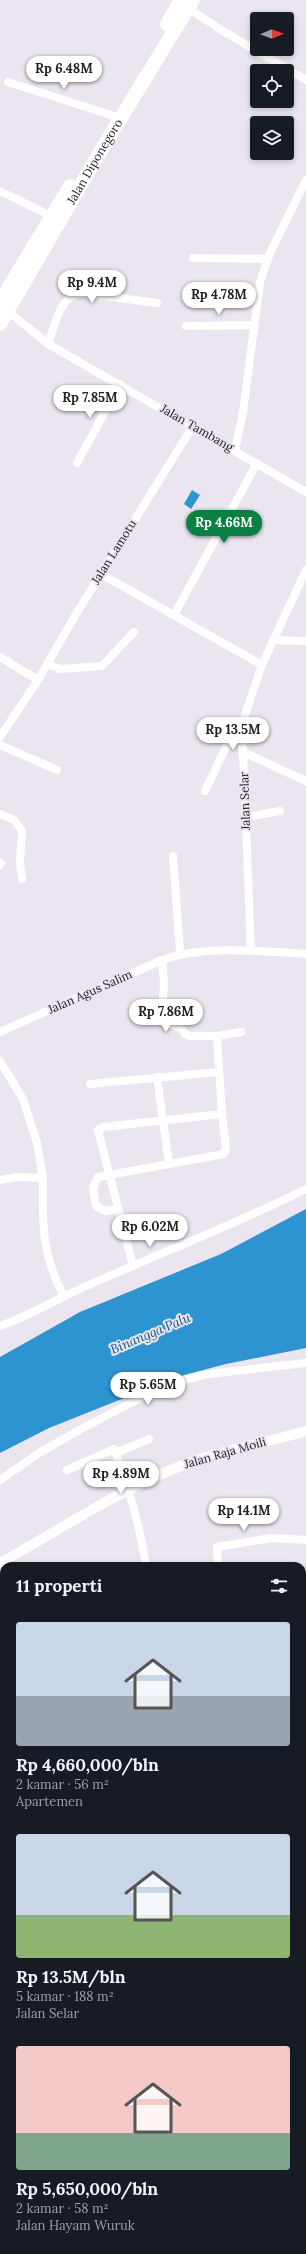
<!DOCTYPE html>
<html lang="id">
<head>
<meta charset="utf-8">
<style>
  :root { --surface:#171b24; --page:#242831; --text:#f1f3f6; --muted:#9ea1a6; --accent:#0b8043 }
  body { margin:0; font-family:Lora,serif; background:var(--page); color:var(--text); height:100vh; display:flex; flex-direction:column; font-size:15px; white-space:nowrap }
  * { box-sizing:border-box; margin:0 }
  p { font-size:13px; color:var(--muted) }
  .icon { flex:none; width:22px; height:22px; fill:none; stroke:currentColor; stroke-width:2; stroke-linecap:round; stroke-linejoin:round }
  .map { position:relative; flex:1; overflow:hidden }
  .details { position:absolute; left:0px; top:1562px; width:306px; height:692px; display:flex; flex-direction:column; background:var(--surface); border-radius:12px 12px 0 0; box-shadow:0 2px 6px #0003 }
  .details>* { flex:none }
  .needle { width:26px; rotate:89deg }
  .tools { position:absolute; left:250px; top:12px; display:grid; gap:8px }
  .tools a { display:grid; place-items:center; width:44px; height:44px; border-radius:4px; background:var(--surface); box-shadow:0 2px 6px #0003; font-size:20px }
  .price { position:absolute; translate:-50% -34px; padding:0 9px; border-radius:14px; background:#fff; color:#222; font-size:13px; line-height:26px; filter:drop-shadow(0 1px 2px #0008) }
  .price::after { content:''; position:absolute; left:50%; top:24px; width:12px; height:9px; margin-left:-6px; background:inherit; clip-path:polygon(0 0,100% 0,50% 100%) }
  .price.active { background:var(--accent); color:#fff }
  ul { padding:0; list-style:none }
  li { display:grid; align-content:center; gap:8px; height:212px; padding:0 16px }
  li span { display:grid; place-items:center; height:124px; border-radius:4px; color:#555 }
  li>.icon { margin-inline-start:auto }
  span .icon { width:72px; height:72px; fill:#fffc; stroke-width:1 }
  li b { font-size:17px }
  h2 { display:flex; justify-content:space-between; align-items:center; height:48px; padding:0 16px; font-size:17px }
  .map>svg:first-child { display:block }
  .water { fill:#2e94d1 }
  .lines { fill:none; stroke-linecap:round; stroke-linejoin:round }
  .minor { stroke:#fff; stroke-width:8 }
  .tertiary { stroke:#fff; stroke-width:10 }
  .trunk { stroke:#fff; stroke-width:14 }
  .labels { text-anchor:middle; stroke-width:4; stroke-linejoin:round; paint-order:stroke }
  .street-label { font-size:12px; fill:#1c1a1d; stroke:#eae5ef }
  .water-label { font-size:13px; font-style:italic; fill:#0e5881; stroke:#eae5ef }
</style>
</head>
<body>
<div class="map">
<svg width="306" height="2254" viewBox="0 0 306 2254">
  <rect width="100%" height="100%" fill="#eae5ef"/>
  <!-- water -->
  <g class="water">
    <path d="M192,490L200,495L191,509L184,504Z"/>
    <path d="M306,1209V1348L226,1364L177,1377L49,1428L0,1453V1357L80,1312L221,1254Z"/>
  </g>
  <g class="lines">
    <!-- minor -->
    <g class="minor">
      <path d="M188,8L223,31L306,80"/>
      <path d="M8,82L114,116"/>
      <path d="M0,191L53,217"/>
      <path d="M193,258L268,259"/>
      <path d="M8,311L48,344L306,492"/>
      <path d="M186,326L253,325"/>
      <path d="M48,344C56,325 58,296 82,293L157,303"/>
      <path d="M235,451L243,412L260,282L270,253L306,180"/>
      <path d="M77,463L120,384"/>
      <path d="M101,574L262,665"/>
      <path d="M174,615L257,463"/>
      <path d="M273,640L306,641"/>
      <path d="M0,657L38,680"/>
      <path d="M47,664L60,669L102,666L134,632"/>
      <path d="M0,737L38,680L76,614L193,426"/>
      <path d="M0,745L57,770"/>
      <path d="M243,752L306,781"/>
      <path d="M205,791L227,745L240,730"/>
      <path d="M0,814L14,820L22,831L20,863L22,879"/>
      <path d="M246,817L280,811"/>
      <path d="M173,856L180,953"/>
      <path d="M0,865L1,863"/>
      <path d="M251,950L243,752L240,730L262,665L306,570"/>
      <path d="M162,960L164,984L161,1021L181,1028L185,1034L190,1036H217L241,1032"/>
      <path d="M0,1032L162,960C205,945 261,951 306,954"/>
      <path d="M0,1061L23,1099L37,1143L43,1178L17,1177L0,1180"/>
      <path d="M157,1077L169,1164L224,1154L226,1148L222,1114"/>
      <path d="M90,1084L219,1072"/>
      <path d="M43,1178C42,1222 42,1257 64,1296"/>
      <path d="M118,1209L105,1211L96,1206L93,1188L98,1177L169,1164"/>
      <path d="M133,1266L98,1130L103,1127L222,1114L217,1036"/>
      <path d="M0,1326C32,1315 60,1297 91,1284C163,1252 236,1224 306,1189"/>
      <path d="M116,1453L149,1439"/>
      <path d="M67,1470L114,1449C129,1488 140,1525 146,1566"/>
      <path d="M0,1480L39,1453L81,1429L167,1384L208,1374L306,1363"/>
      <path d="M218,1566L217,1547L271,1538L306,1540"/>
      <path d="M302,1597L306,1596"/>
      <path d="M302,1681H306"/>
      <path d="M302,1828L306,1827"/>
      <path d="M0,1832L4,1833"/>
      <path d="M0,1882H4"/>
      <path d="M302,1887H306"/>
      <path d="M0,1970H4"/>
      <path d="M0,2017L4,2015"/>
      <path d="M0,2091H4"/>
      <path d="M302,2129L306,2110"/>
      <path d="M0,2150L4,2118"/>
      <path d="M0,2199L4,2200"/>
      <path d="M118,2254L120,2250"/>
      <path d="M201,2254L202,2250"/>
      <path d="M285,2254V2250"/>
    </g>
    <!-- tertiary -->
    <path class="tertiary" d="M0,1563C60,1530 118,1490 183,1465C223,1450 265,1443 306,1431"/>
    <!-- trunk -->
    <g class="trunk">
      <path d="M167,24L181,0"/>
      <path d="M0,302L70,186"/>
      <path id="s1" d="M0,324L100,152L193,0"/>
    </g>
  </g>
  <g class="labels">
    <!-- street labels -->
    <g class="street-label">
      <text dy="4" stroke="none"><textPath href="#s1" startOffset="188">Jalan Diponegoro</textPath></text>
      <text transform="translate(197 428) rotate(30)" y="4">Jalan Tambang</text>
      <text transform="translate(114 552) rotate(-58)" y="4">Jalan Lamotu</text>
      <text transform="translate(245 801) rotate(-92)" y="4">Jalan Selar</text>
      <text transform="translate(90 992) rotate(-24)" y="4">Jalan Agus Salim</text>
      <text transform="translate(225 1453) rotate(-16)" y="4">Jalan Raja Moili</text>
    </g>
    <!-- water labels -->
    <g class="water-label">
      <text transform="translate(150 1333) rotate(-23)" y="5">Binangga Palu</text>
    </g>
  </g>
</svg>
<div class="tools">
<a><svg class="needle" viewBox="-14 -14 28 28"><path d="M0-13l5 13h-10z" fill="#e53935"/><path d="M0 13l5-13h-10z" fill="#9ea1a6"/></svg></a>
<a><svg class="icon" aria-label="locate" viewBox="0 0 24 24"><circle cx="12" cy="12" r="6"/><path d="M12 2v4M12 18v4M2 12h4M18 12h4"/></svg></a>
<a><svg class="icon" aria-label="layers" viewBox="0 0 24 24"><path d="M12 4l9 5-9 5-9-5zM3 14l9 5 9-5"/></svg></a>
</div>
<b class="price" style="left:64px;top:90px">Rp 6.48M</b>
<b class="price" style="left:92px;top:304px">Rp 9.4M</b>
<b class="price" style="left:219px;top:316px">Rp 4.78M</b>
<b class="price" style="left:90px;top:419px">Rp 7.85M</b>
<b class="price active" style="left:224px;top:544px">Rp 4.66M</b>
<b class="price" style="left:233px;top:751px">Rp 13.5M</b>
<b class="price" style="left:166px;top:1033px">Rp 7.86M</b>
<b class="price" style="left:150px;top:1248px">Rp 6.02M</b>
<b class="price" style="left:148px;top:1406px">Rp 5.65M</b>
<b class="price" style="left:121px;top:1495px">Rp 4.89M</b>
<b class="price" style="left:244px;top:1532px">Rp 14.1M</b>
<section class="details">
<h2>11 properti<svg class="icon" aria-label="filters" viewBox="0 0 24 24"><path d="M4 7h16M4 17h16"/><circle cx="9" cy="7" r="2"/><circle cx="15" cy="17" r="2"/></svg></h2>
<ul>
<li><span style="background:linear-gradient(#c9d6e8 60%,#9aa5b1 0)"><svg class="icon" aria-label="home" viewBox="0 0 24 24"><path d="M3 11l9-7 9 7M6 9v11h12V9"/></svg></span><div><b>Rp 4,660,000/bln</b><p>2 kamar · 56 m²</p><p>Apartemen</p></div></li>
<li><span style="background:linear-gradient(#c9d6e8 65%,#8fb573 0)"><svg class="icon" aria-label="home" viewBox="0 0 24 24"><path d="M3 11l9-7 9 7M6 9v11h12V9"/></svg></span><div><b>Rp 13.5M/bln</b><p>5 kamar · 188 m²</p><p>Jalan Selar</p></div></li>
<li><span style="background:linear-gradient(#f6c9c9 70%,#7fa58c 0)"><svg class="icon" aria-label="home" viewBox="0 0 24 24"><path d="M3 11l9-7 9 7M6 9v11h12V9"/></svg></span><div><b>Rp 5,650,000/bln</b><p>2 kamar · 58 m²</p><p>Jalan Hayam Wuruk</p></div></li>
</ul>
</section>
</div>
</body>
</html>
